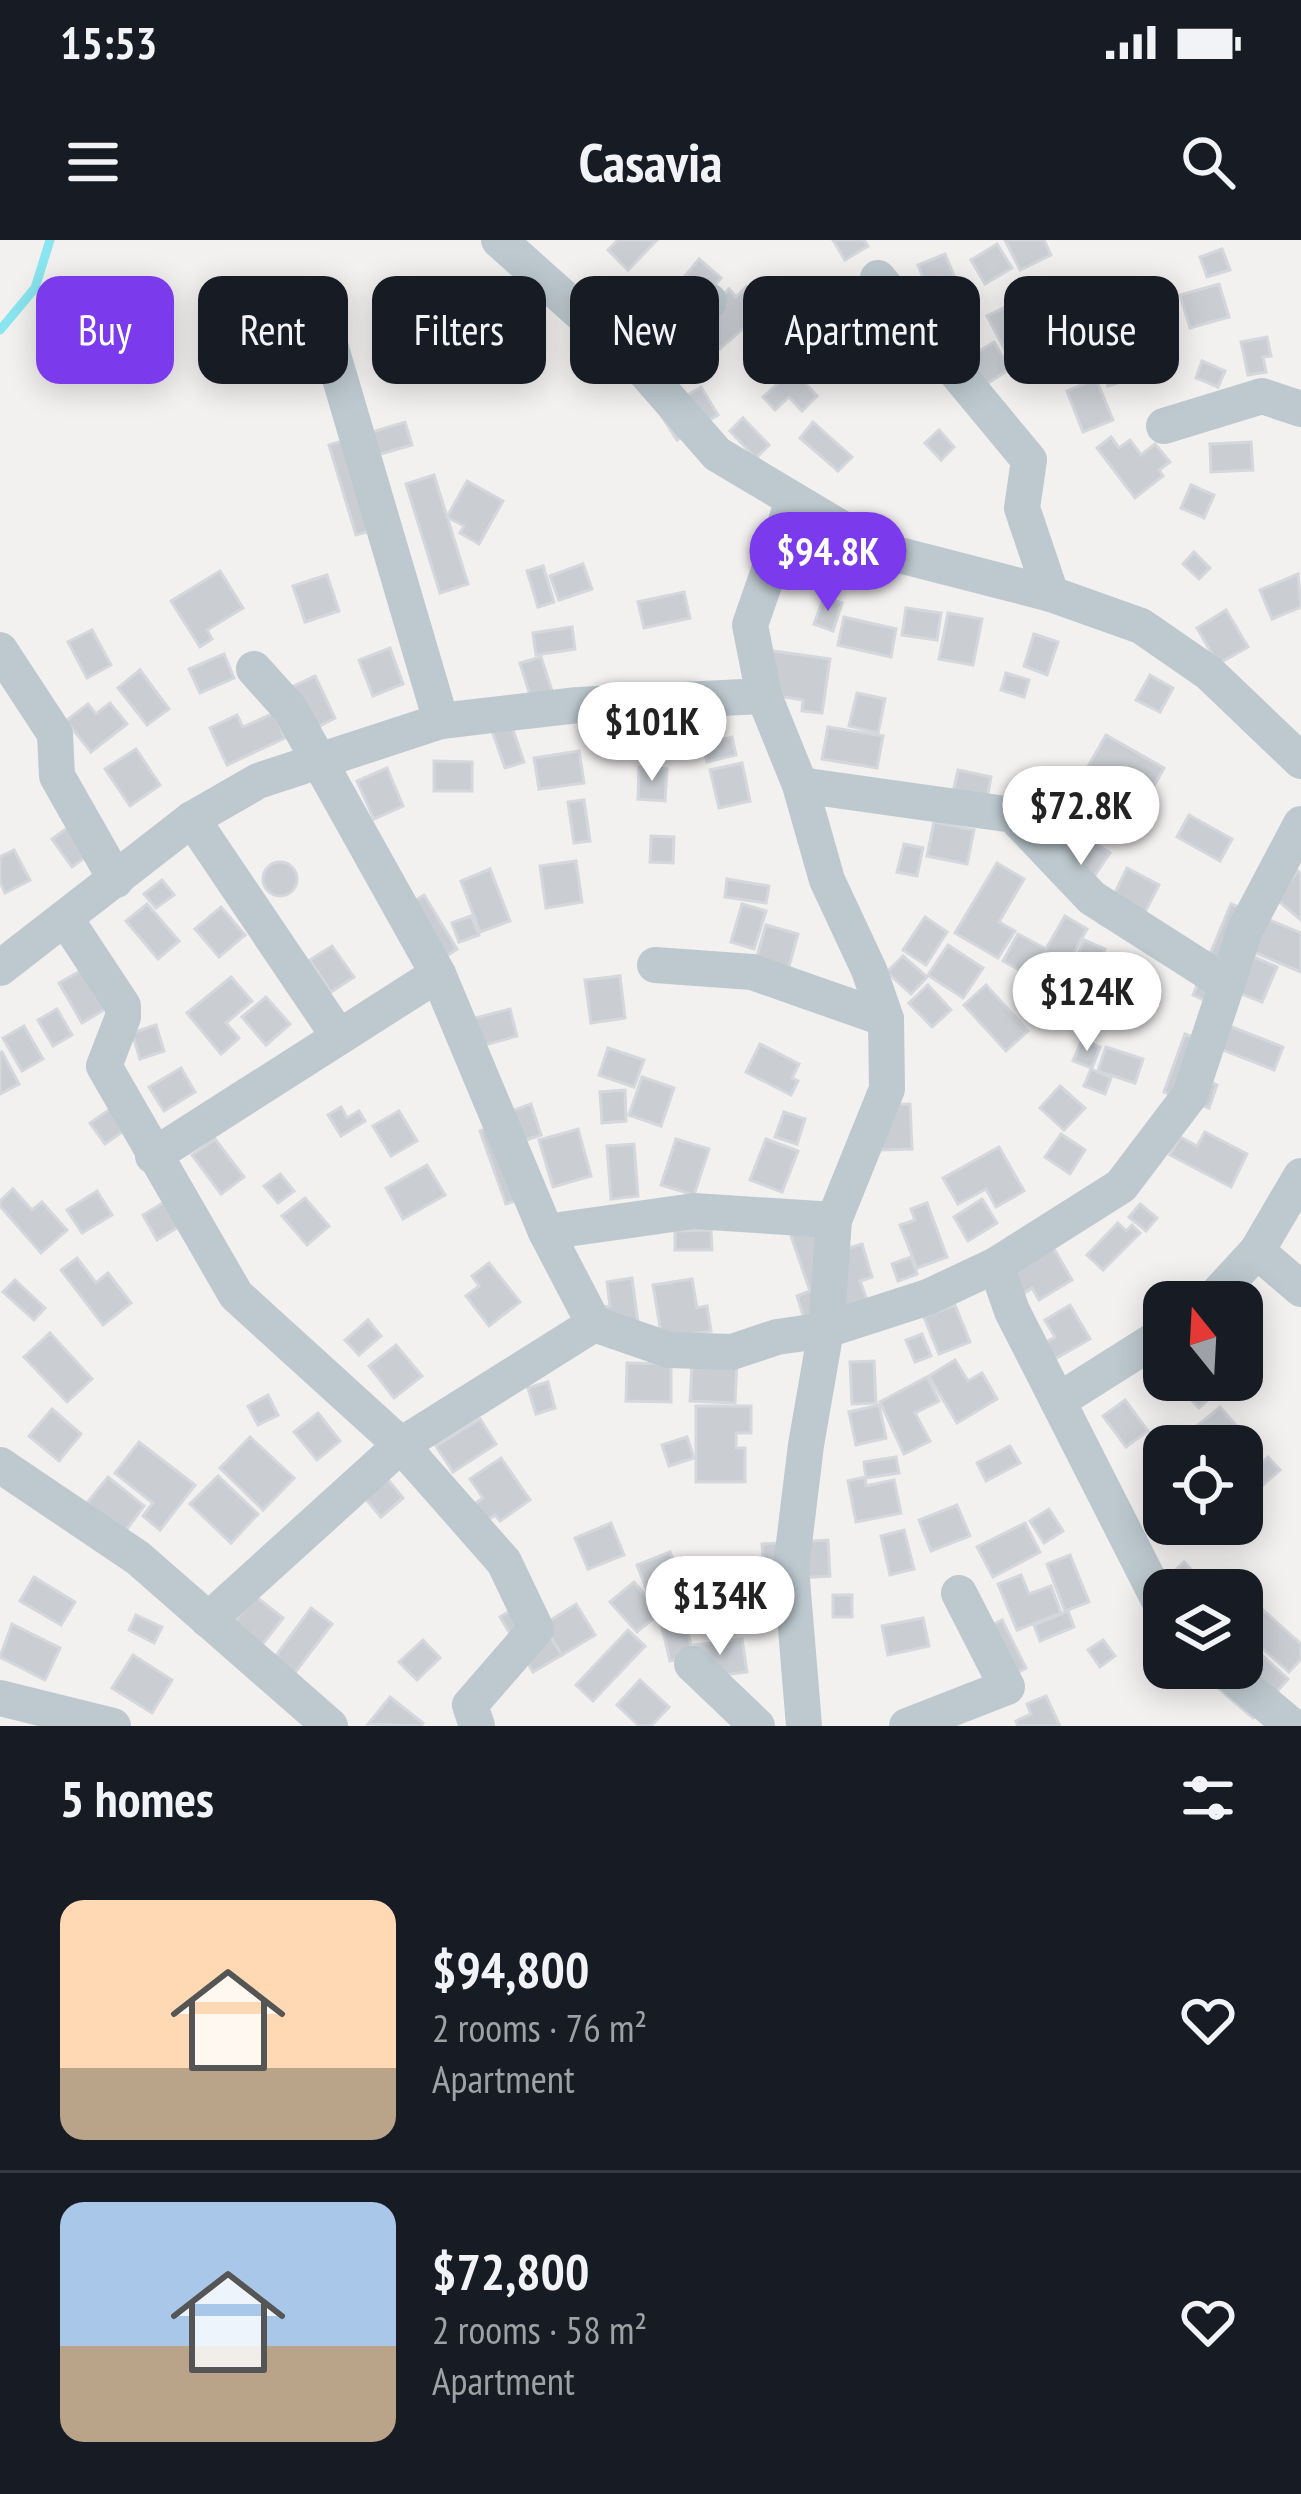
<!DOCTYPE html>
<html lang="en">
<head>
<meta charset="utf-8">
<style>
  :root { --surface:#171b24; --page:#242831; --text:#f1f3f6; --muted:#9ea1a6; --line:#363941; --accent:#7c3aed }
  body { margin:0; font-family:"PT Sans Narrow",sans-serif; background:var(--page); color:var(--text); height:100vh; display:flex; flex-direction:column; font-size:45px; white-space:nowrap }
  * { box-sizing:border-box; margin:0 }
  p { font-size:39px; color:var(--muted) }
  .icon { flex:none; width:66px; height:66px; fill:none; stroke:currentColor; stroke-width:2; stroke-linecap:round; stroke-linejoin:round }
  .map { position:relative; height:1486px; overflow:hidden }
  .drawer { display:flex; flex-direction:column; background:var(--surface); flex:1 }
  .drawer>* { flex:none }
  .top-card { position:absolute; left:36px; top:36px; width:1230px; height:108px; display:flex; gap:24px }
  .needle { width:78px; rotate:342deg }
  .tools { position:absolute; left:1143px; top:1041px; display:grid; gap:24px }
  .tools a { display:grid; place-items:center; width:120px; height:120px; border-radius:24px; background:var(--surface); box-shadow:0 6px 30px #0003; font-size:60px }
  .price { position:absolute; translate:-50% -102px; padding:0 27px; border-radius:42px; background:#fff; color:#222; font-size:39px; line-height:78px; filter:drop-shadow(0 3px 6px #0008) }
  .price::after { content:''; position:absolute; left:50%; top:72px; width:36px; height:27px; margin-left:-18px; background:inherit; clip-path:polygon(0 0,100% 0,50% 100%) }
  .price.on { background:var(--accent); color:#fff }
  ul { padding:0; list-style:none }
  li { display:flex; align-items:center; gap:36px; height:300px; padding:0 60px }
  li+li { border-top:3px solid var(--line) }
  li span { display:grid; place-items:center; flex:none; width:336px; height:240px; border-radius:24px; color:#555 }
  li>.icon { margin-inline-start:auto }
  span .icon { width:144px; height:144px; fill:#fffc; stroke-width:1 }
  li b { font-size:51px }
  h2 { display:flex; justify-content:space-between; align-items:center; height:144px; padding:0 60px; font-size:51px }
  .tag { padding:0 42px; border-radius:24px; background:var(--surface); box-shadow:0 6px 30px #0003; font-size:42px; line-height:108px }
  .tag.on { background:var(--accent); color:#fff }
  .status { display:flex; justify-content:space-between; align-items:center; height:84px; padding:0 60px; background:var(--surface); direction:ltr }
  .status svg { height:33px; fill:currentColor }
  header { display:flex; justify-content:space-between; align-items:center; height:156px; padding:0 60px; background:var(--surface); font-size:54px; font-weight:600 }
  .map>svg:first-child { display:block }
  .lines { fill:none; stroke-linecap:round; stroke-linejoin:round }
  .stream { stroke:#89e5ef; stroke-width:9 }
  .building { fill:#caced3; stroke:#d4d7dc; stroke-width:3 }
  .minor { stroke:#bdc9cf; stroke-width:36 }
</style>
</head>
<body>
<div class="status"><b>15:53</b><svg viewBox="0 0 49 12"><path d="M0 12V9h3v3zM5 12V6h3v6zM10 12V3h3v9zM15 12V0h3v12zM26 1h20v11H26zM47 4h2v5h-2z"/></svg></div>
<header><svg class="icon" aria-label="menu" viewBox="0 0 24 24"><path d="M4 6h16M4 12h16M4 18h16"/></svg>Casavia<svg class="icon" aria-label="search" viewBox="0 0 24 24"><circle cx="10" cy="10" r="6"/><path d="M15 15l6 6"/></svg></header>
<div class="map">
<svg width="1301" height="1486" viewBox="0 0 1301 1486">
  <rect width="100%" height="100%" fill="#f3f0f0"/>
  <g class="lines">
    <!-- stream -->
    <path class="stream" d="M0,90L35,48L50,0"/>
  </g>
  <!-- building -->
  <g class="building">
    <path d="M618,0H657L628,30L608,10Z"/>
    <path d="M833,0H864L868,6L845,20Z"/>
    <path d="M1005,0H1044L1051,15L1020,30Z"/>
    <path d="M997,4L1012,28L985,44L971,20Z"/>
    <path d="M1222,9L1230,30L1207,37L1200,17Z"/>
    <path d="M945,14L968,69L940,80L918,25Z"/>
    <path d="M699,19L721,38L693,72L671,53Z"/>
    <path d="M611,40L648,65L631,90L594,65Z"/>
    <path d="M1219,44L1229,77L1190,88L1180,55Z"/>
    <path d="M1104,45L1113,73L1096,80L1086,51Z"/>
    <path d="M746,47L765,69L720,109L701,88L726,65L720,58L729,49L736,57Z"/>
    <path d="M1006,67L1024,99L1005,110L987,76Z"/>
    <path d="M1163,77L1171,108L1154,112L1146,82Z"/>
    <path d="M1114,85L1120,105L1098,112L1092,93Z"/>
    <path d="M818,86L838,112L815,130L794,104Z"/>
    <path d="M229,89L266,110L252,133L215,113Z"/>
    <path d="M1267,97L1271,116L1263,117L1266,132L1248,135L1241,102Z"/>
    <path d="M1144,101L1153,132L1108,146L1099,115Z"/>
    <path d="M994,102L1010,129L982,147L965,120Z"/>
    <path d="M1202,121L1225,131L1218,147L1196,138Z"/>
    <path d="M793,130L817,156L802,171L789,157L775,170L763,157Z"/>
    <path d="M1096,139L1113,180L1083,192L1067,151Z"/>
    <path d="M701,147L718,175L677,200L659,172Z"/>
    <path d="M743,178L769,205L756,218L730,191Z"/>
    <path d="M405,182L412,205L363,219L384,287L356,295L329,205Z"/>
    <path d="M813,182L852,217L838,231L800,198Z"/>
    <path d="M939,190L954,207L941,220L925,203Z"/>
    <path d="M1111,197L1119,208L1130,200L1141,215L1155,204L1170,222L1159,230L1163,236L1135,258L1097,208Z"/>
    <path d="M1251,202L1253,230L1211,232L1210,204Z"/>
    <path d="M434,235L468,344L440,353L406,244Z"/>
    <path d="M467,241L503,261L479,304L460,293L464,286L447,277Z"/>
    <path d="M1191,245L1214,255L1204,278L1181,268Z"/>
    <path d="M1194,312L1210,328L1199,339L1183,324Z"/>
    <path d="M583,324L592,349L559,360L550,336Z"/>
    <path d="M543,326L554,362L538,367L527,331Z"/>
    <path d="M220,331L243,368L207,390L212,399L200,407L171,361Z"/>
    <path d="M1298,334L1301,367L1272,379L1260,350Z"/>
    <path d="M327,335L339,371L305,382L293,346Z"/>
    <path d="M684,352L690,378L644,388L638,362Z"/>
    <path d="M824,357L842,363L833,391L814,384Z"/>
    <path d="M906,368L941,373L937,400L902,395Z"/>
    <path d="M1226,370L1248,407L1218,424L1197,388Z"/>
    <path d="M948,373L982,379L973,425L939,419Z"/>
    <path d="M844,377L896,389L891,417L838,405Z"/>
    <path d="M572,387L575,409L536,415L533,393Z"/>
    <path d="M92,390L111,425L87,438L68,402Z"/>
    <path d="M1034,394L1058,402L1047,435L1024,426Z"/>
    <path d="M390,408L403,444L373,456L359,420Z"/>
    <path d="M767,410L830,419L822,473L802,471L803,460L760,453Z"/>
    <path d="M224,414L234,438L200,453L189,429Z"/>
    <path d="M541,417L552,451L531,458L520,423Z"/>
    <path d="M140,430L169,469L147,485L118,448Z"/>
    <path d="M1006,433L1029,440L1024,457L1001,450Z"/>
    <path d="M1150,435L1173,448L1160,472L1136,460Z"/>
    <path d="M315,436L335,478L308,492L288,449Z"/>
    <path d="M857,453L885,459L878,493L849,486Z"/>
    <path d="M110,463L127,484L91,512L66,481L88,464L96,474Z"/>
    <path d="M274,473L285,498L227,525L210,488L237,475L243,487Z"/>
    <path d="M509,478L524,522L505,528L490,485Z"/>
    <path d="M828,487L883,496L877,528L822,519Z"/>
    <path d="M1106,495L1164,528L1135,579L1077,546Z"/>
    <path d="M732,497L736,515L707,522L703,504Z"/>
    <path d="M136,509L160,545L130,566L105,529Z"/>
    <path d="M579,511L584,543L539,549L534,518Z"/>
    <path d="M434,521L472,522V551H434Z"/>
    <path d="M742,523L750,561L719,568L710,530Z"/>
    <path d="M639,527L667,529L665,561L638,559Z"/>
    <path d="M387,528L403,566L374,579L357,541Z"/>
    <path d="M958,530L991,537L987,559L953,552Z"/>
    <path d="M1043,548L1072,555L1060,602L1031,594Z"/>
    <path d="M584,560L590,601L574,603L568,562Z"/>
    <path d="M1189,575L1232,599L1220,621L1177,597Z"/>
    <path d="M934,582L974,590L967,624L927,616Z"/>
    <path d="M71,585L91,613L72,627L52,599Z"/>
    <path d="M651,596L674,597L673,623L650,622Z"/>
    <path d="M1078,601L1089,607L1093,602L1110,613L1079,659L1052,640Z"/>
    <path d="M904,604L923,608L917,636L897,632Z"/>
    <path d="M14,610L30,640L5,653L0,642V617Z"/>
    <path d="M576,621L582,662L546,668L540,626Z"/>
    <circle cx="280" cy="639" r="17"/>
    <path d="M997,623L1024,639L999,682L1015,691L998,718L955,693Z"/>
    <path d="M1127,628L1159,645L1131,699L1100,683Z"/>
    <path d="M490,629L510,681L480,692L461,641Z"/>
    <path d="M1298,631L1301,634V680L1275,658Z"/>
    <path d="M727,639L769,646L766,663L725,657Z"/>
    <path d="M162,640L174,655L156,668L144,654Z"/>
    <path d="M424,655L457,709L433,725L398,671Z"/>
    <path d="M147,664L179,701L158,719L126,681Z"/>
    <path d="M742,664L766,671L754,709L731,702Z"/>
    <path d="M1231,664L1301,693V732L1249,710L1206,761L1193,755Z"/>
    <path d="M221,667L245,695L219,717L195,689Z"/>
    <path d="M471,676L479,695L459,702L452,683Z"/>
    <path d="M1065,676L1087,689L1053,749L1003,721L1018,694L1046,709Z"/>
    <path d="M925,677L947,692L926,725L903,710Z"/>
    <path d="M766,685L798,694L784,744L752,734Z"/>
    <path d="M1084,700L1105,709L1099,723L1105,725L1101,735L1074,723Z"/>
    <path d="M948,705L983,728L963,758L928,735Z"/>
    <path d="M332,706L354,737L331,752L310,720Z"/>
    <path d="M903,716L927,737L911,754L887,732Z"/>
    <path d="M1112,717L1143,728L1128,769L1097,757Z"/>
    <path d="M1254,717L1277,727L1262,762L1239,753Z"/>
    <path d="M89,726L112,765L82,783L59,743Z"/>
    <path d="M620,736L625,778L591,783L585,740Z"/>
    <path d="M231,737L252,761L226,783L239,798L221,814L187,773Z"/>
    <path d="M928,745L951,770L932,787L909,763Z"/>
    <path d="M986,745L1028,791L1006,811L964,765Z"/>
    <path d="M266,757L290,784L266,805L242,777Z"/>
    <path d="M57,769L72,795L53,806L38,780Z"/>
    <path d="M510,769L517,796L478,807L471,779Z"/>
    <path d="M1219,782L1283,807L1274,830L1210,805Z"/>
    <path d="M156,785L164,811L140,819L132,793Z"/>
    <path d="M24,786L43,819L22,831L3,798Z"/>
    <path d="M1185,794L1209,803L1210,842L1217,845L1209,868L1164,852Z"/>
    <path d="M1082,800L1100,807L1092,828L1073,821Z"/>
    <path d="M760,804L799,824L792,838L798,841L791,855L746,832Z"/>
    <path d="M1106,807L1143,819L1135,843L1098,831Z"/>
    <path d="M608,808L644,820L634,847L599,835Z"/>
    <path d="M2,812L19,844L0,854V813Z"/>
    <path d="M181,828L195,852L164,871L149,847Z"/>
    <path d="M1091,829L1111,838L1105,854L1084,846Z"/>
    <path d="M642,837L674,848L661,886L629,875Z"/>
    <path d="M1060,846L1085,868L1064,890L1040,868Z"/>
    <path d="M625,850L626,881L602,883L600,852Z"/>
    <path d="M531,864L541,895L520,902L509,872Z"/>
    <path d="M910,864L912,909L881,910L879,865Z"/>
    <path d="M113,867L128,888L105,904L90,883Z"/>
    <path d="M341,867L347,878L359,871L365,881L341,896L328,875Z"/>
    <path d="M399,871L417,901L391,916L373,886Z"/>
    <path d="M784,872L805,879L797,904L775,897Z"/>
    <path d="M507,882L532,956L506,964L480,891Z"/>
    <path d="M578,889L591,936L553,947L539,900Z"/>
    <path d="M1205,892L1247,914L1231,947L1170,915L1180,897L1197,906Z"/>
    <path d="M1061,894L1085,910L1070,934L1045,917Z"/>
    <path d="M215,899L244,937L221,954L192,915Z"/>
    <path d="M676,899L709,909L694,955L661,945Z"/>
    <path d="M766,899L798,911L782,952L750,940Z"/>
    <path d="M634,904L638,956L611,959L607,906Z"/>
    <path d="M999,907L1024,951L996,967L986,949L958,964L943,938Z"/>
    <path d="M427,925L445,955L403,979L386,948Z"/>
    <path d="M280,934L294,951L278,963L264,946Z"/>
    <path d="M13,949L32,970L42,962L67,990L41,1013L0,966V961Z"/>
    <path d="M97,951L112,975L82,993L67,970Z"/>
    <path d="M171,958L185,983L157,1000L143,975Z"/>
    <path d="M305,958L329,986L307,1005L282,976Z"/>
    <path d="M982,959L997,983L968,1001L954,977Z"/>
    <path d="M927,963L947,1017L917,1028L900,985L915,980L911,969Z"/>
    <path d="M1140,964L1157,978L1146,991L1129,977Z"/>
    <path d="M839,977L849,1008L862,1004L872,1037L860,1041L867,1060L805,1081L797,1056L810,1051L790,993Z"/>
    <path d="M1118,983L1126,991L1132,985L1140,993L1103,1030L1087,1015Z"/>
    <path d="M711,990L712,1010H675V991Z"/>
    <path d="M1046,995L1072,1040L1039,1060L1032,1048L1023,1054L1012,1035Z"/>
    <path d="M911,1017L917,1034L898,1041L892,1024Z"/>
    <path d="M77,1018L96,1043L108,1033L131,1063L103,1085L61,1030Z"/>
    <path d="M489,1023L520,1062L489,1086L466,1056L479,1046L472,1036Z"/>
    <path d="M632,1038L639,1090L597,1068L610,1066L607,1042Z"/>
    <path d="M692,1039L697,1068L707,1066L711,1091L662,1099L653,1045Z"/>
    <path d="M15,1040L45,1068L34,1080L3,1052Z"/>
    <path d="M955,1065L970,1102L939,1114L924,1077Z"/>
    <path d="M1070,1065L1090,1099L1048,1123L1039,1106L1055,1097L1045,1080Z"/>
    <path d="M368,1080L381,1096L359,1115L345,1100Z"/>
    <path d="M50,1093L92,1139L67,1162L24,1117Z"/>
    <path d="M922,1094L931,1116L915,1122L906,1100Z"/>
    <path d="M396,1105L422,1136L394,1158L369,1126Z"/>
    <path d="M737,1117L735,1163L690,1161L692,1125Z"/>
    <path d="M955,1120L968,1141L982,1133L997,1159L957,1183L929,1136Z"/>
    <path d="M874,1121L876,1163L852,1164L850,1122Z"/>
    <path d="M627,1123L671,1124V1162L626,1161Z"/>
    <path d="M927,1137L939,1161L915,1173L930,1201L904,1214L880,1162Z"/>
    <path d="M1178,1140H1219L1224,1145L1199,1168L1175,1143Z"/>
    <path d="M548,1142L555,1168L536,1174L528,1148Z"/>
    <path d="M268,1155L278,1175L258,1185L248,1166Z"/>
    <path d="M1125,1160L1148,1191L1126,1207L1103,1176Z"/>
    <path d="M879,1165L886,1198L856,1205L849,1172Z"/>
    <path d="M696,1166H751V1193H736V1208H745V1242H696Z"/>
    <path d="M1220,1167L1253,1205L1242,1215V1206H1204L1191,1191Z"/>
    <path d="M52,1169L81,1194L59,1221L29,1196Z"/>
    <path d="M318,1173L340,1201L317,1220L294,1192Z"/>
    <path d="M480,1179L496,1204L453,1232L436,1206Z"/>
    <path d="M250,1197L294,1238L263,1270L220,1228Z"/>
    <path d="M687,1197L694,1218L669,1226L662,1205Z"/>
    <path d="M139,1202L195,1245L160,1290L143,1276L153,1263L115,1233Z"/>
    <path d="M1010,1206L1020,1223L986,1241L977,1223Z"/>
    <path d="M896,1217L899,1233L866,1238L864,1222Z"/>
    <path d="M1268,1217L1280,1230L1254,1253L1242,1241Z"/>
    <path d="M501,1218L530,1260L500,1281L495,1275L484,1283L473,1265L483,1258L470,1239Z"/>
    <path d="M372,1220L403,1258L381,1277L349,1239Z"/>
    <path d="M218,1236L258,1274L231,1303L190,1264Z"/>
    <path d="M108,1237L144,1266L124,1293L87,1263Z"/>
    <path d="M865,1237L866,1246L894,1240L901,1273L856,1282L848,1241Z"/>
    <path d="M957,1265L970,1296L931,1311L919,1280Z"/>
    <path d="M1049,1269L1063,1291L1044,1303L1030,1281Z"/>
    <path d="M611,1283L624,1315L588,1329L575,1298Z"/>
    <path d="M1025,1283L1040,1312L993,1337L977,1307Z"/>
    <path d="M904,1290L914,1329L890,1335L881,1296Z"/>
    <path d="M828,1300L830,1336L764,1340L762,1304Z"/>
    <path d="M670,1312L680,1337L647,1350L637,1325Z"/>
    <path d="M1070,1315L1089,1362L1065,1371L1047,1324Z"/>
    <path d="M1184,1322L1206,1345L1201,1350H1172L1164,1341Z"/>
    <path d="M739,1332L743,1365L693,1372L688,1339Z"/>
    <path d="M1021,1335L1029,1354L1051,1346L1061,1373L1017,1390L998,1344Z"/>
    <path d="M34,1337L75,1362L61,1385L20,1361Z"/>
    <path d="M634,1342L660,1373L637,1392L610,1362Z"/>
    <path d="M1245,1354L1301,1404V1419L1289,1432L1242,1390Z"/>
    <rect x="833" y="1355" width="19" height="22"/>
    <path d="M255,1356L283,1378L247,1424L219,1401Z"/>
    <path d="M528,1360L562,1415L533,1432L500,1377Z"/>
    <path d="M576,1364L595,1395L562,1415L543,1385Z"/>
    <path d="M311,1368L332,1384L287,1443L267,1428Z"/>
    <path d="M1068,1371L1074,1387L1040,1401L1034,1385Z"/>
    <path d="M136,1375L162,1387L154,1403L129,1390Z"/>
    <path d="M923,1378L929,1406L888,1415L882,1386Z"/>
    <path d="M1002,1380L1026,1428L998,1443L973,1395Z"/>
    <path d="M686,1383L693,1416L670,1421L662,1387Z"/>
    <path d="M12,1384L60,1408L45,1440L0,1417Z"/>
    <path d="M628,1390L645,1406L593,1461L576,1445Z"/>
    <path d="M1242,1397L1288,1439L1253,1478L1217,1447L1234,1428H1242Z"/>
    <path d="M742,1399L747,1432L699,1438L694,1405Z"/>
    <path d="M423,1400L440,1418L417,1440L399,1422Z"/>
    <path d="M1103,1400L1115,1416L1100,1427L1088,1410Z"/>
    <path d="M133,1415L172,1440L152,1473L112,1448Z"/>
    <path d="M640,1440L669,1467L651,1486H639L617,1465Z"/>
    <path d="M1046,1456L1060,1486H1018L1016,1481L1031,1474L1027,1464Z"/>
    <path d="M390,1457L423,1483L421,1486L368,1484Z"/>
  </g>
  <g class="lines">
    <!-- minor -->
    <g class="minor">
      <path d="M499,0L640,126L717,214L876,309L1051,354L1141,386L1209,433L1301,521"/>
      <path d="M878,38L1029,220L1022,268L1051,354"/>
      <path d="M323,81L441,481"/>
      <path d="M640,126L709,61"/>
      <path d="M1164,186L1262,156L1301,169"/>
      <path d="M793,261L750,385L764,456L800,545L827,640L869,730L886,779L887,849L834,980L826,1090L806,1205L791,1328L804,1486"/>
      <path d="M0,410L55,494L57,536L116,640"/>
      <path d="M254,429L290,469L438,734L546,992L594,1084L669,1110L732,1112L777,1097L826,1090L928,1057L996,1025L1121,946L1190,855L1245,690L1301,584"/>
      <path d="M800,545L1013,575L1092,658L1227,744"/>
      <path d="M192,579L339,797"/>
      <path d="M65,678L123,766V777L104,826L236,1055L401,1205L504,1322L536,1389L470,1465L477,1486"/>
      <path d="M655,725L752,732L886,779"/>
      <path d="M0,728L192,579L258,541L441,481L578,465L764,456"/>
      <path d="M153,916L438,734"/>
      <path d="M546,992L694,971L834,980"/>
      <path d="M1257,1011L1301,1049"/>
      <path d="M996,1025L1012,1071L1164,1370"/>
      <path d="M1210,1062L1257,1011L1301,936"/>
      <path d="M1058,1161L1164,1094"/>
      <path d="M0,1225L138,1318L330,1486"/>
      <path d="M208,1380L401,1205L594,1084"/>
      <path d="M692,1424L757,1486"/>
      <path d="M1223,1428L1292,1486"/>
      <path d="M0,1458L113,1486"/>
      <path d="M907,1486L1007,1447L959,1353"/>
    </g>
  </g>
</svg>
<div class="tools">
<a><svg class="needle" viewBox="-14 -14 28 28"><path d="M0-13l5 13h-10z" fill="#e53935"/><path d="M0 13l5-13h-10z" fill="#9ea1a6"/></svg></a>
<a><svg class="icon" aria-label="locate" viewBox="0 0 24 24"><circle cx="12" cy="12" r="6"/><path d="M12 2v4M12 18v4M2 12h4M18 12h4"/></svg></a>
<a><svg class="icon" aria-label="layers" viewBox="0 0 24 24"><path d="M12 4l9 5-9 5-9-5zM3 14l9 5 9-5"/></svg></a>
</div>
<b class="price on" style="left:828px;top:374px">$94.8K</b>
<b class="price" style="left:652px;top:544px">$101K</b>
<b class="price" style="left:1081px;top:628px">$72.8K</b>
<b class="price" style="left:1087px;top:814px">$124K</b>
<b class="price" style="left:720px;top:1418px">$134K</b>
<div class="top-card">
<a class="tag on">Buy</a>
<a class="tag">Rent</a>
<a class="tag">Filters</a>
<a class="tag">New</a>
<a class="tag">Apartment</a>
<a class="tag">House</a>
</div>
</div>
<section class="drawer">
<h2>5 homes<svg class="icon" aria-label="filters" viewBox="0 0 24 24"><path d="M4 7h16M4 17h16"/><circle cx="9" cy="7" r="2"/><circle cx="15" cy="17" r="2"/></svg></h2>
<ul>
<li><span style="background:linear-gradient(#ffd9b3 70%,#b9a48a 0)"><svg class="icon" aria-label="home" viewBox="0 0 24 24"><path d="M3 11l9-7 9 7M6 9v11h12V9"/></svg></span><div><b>$94,800</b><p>2 rooms · 76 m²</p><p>Apartment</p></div><svg class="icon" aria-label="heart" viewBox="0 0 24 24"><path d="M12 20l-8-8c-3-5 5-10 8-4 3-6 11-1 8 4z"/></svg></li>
<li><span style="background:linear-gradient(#a9c7e8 60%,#b9a48a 0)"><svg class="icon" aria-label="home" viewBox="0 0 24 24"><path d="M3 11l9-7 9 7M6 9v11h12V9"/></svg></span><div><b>$72,800</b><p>2 rooms · 58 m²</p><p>Apartment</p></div><svg class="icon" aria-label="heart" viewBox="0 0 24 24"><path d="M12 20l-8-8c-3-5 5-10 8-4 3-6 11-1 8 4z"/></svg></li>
</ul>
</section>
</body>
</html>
